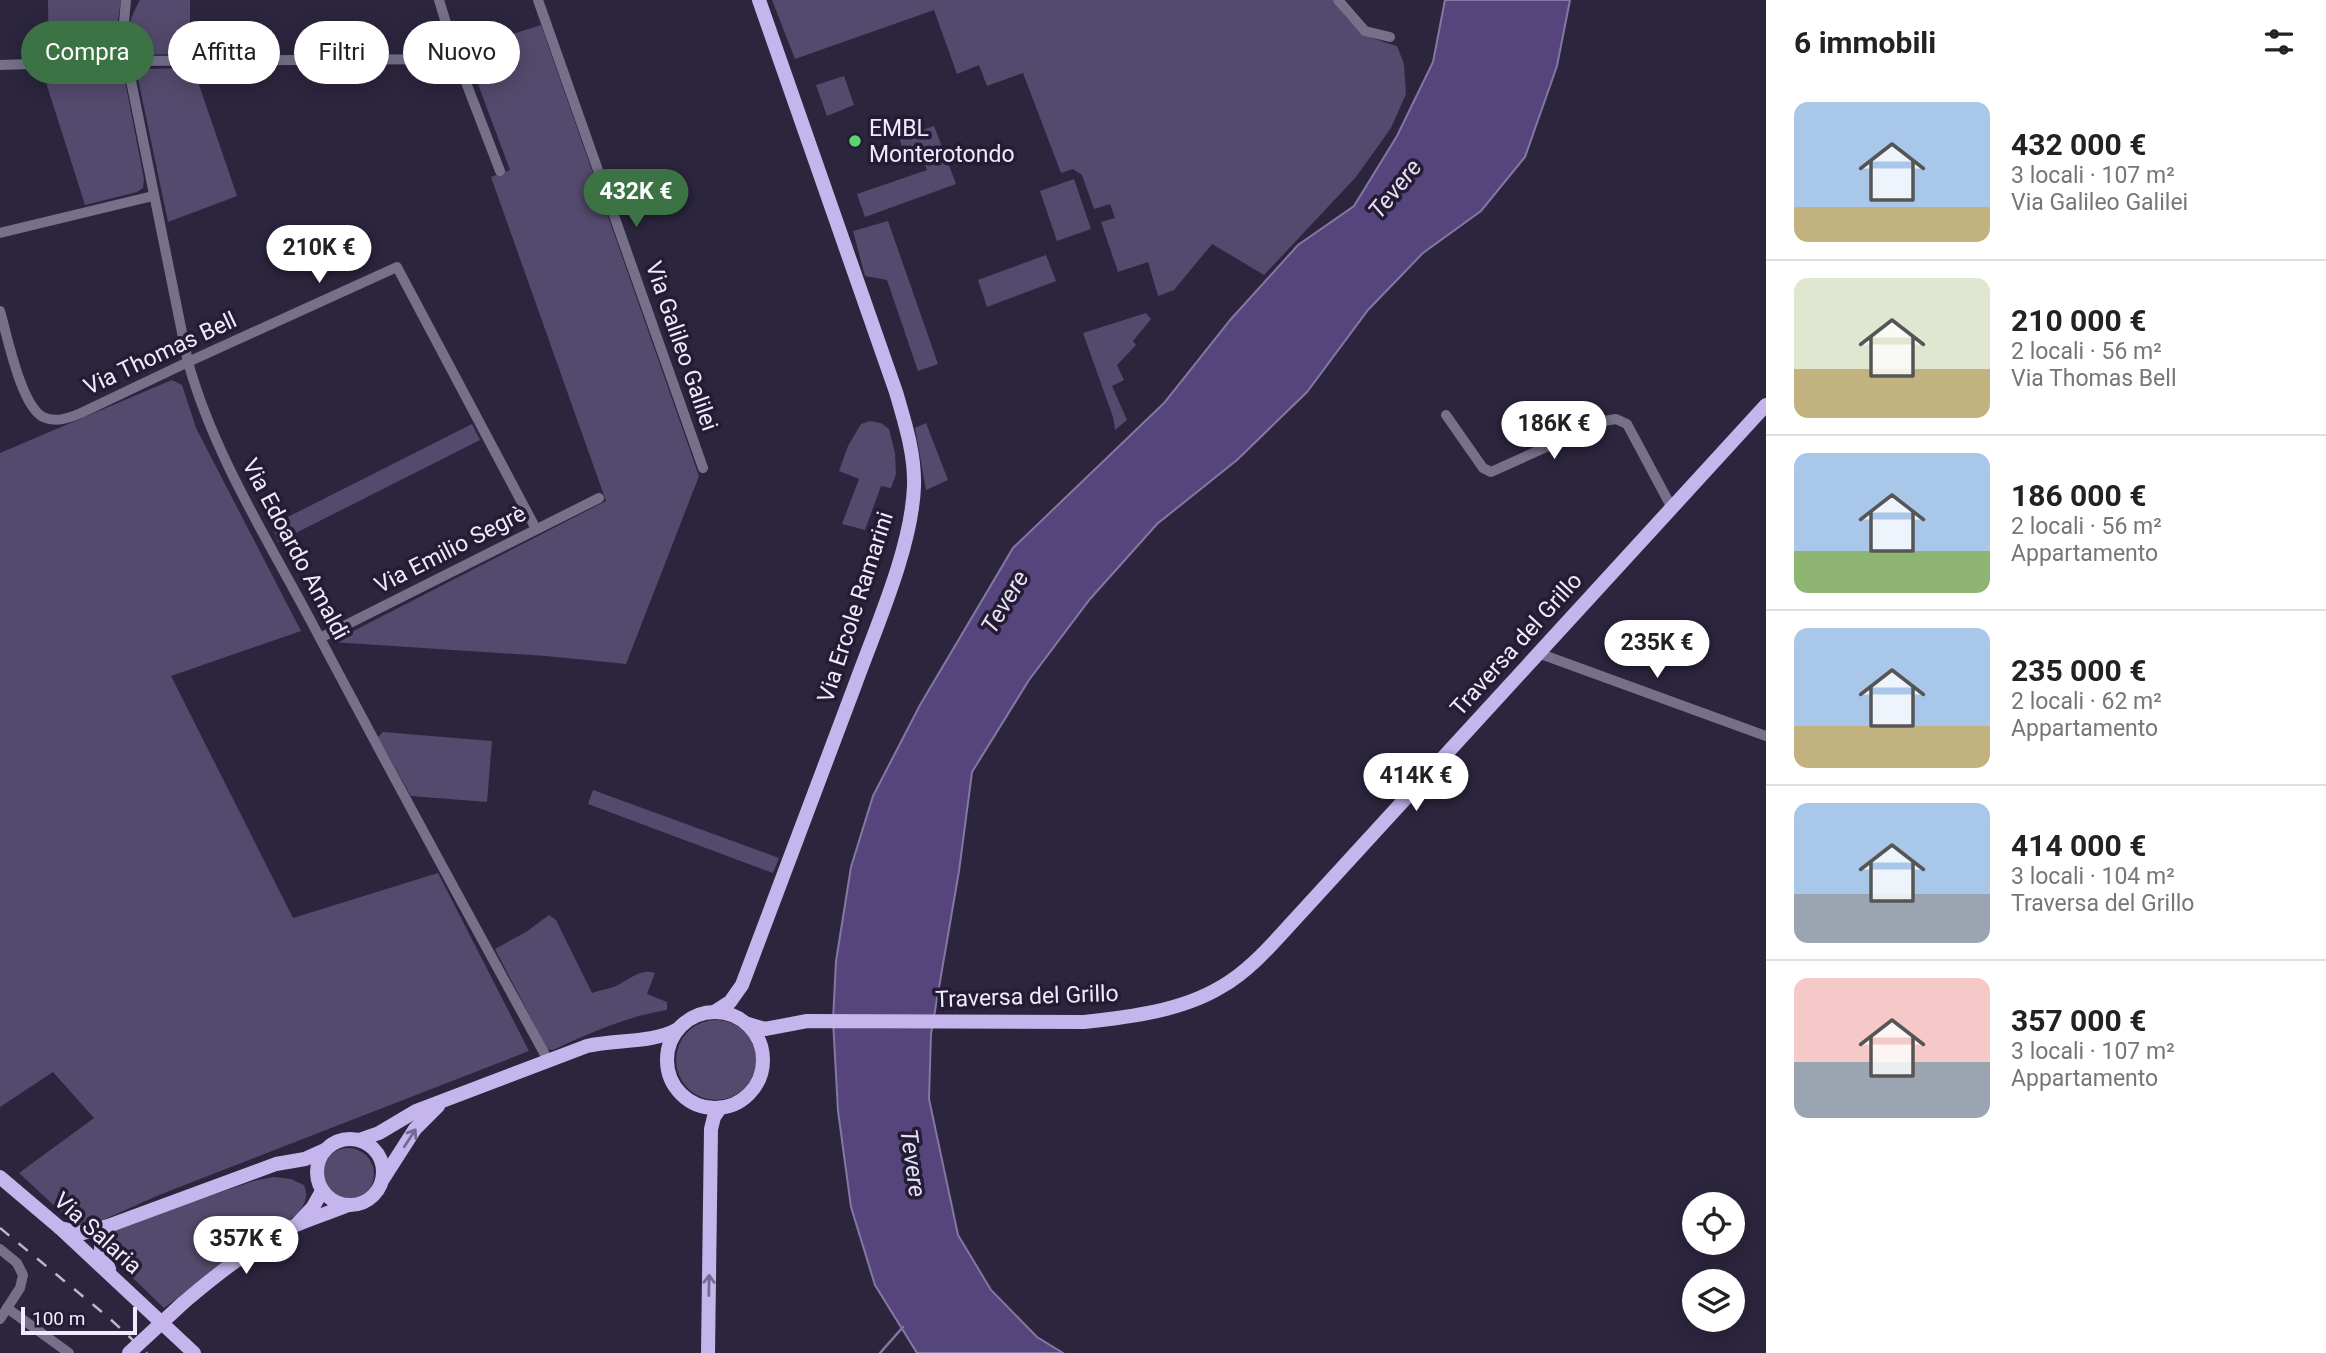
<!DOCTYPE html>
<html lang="it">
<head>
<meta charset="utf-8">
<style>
  :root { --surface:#fff; --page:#f2f2f2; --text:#222; --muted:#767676; --line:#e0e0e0; --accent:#3c7344 }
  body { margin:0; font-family:Roboto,sans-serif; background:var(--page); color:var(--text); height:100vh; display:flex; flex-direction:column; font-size:26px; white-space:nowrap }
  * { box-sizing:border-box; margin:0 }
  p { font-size:23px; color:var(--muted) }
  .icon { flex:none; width:38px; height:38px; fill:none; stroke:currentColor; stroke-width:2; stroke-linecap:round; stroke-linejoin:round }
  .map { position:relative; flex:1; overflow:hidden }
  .sheet { display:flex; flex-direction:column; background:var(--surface); width:560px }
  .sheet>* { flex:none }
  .hud { position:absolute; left:21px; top:21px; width:665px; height:63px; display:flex; gap:14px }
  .controls { position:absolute; left:1682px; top:1192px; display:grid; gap:14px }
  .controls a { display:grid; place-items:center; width:63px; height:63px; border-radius:50%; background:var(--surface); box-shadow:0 4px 18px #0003; font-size:35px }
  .scale { position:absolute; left:21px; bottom:18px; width:116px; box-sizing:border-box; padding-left:7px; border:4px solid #efebfc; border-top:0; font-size:19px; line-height:24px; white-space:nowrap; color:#efebfc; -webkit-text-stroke:5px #231c34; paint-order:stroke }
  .price { position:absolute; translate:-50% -60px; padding:0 16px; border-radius:24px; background:#fff; color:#222; font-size:23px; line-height:46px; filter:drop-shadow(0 2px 4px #0008) }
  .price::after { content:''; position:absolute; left:50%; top:42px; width:21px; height:16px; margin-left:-10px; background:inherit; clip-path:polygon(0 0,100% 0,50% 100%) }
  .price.current { background:var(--accent); color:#fff }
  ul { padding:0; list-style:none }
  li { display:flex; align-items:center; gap:21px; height:175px; padding:0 28px }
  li+li { border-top:2px solid var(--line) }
  li span { display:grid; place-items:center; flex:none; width:196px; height:140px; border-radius:14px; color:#555 }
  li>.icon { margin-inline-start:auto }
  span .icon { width:84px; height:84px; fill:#fffc; stroke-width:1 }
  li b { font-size:30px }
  h2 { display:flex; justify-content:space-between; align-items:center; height:84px; padding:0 28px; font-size:30px }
  .pill { padding:0 24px; border-radius:32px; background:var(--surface); box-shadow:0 4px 18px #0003; font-size:24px; line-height:63px }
  .pill.current { background:var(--accent); color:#fff }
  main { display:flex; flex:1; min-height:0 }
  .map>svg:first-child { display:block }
  .green { fill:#544a6d }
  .water { fill:#56457d; stroke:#8477a3; stroke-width:2 }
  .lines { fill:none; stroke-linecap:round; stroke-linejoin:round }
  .stream { stroke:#8477a3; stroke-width:2.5 }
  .minor { stroke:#77708b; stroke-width:10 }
  .major { stroke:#c4b6ed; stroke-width:14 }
  .rail { stroke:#bcb7ca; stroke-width:2.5; stroke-dasharray:12 12; stroke-linecap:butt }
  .major-bridge { stroke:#c4b6ed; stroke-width:14 }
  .oneway { stroke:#746990 }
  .poi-dot { fill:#5bd56e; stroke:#231c34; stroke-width:2.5 }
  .labels { text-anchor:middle; stroke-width:7; stroke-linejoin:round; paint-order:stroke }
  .poi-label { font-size:23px; fill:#efebfc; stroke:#231c34; text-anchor:start }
  .street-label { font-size:23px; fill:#efebfc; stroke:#231c34 }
  .water-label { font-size:24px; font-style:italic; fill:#e4e0f2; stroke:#231c34 }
</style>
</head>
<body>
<main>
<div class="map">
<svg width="1766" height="1353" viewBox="0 0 1766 1353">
  <rect width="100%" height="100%" fill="#2c253e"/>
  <!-- green -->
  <g class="green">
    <path d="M48,0H121L116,32L119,54L49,56Z"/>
    <path d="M140,0H190V54L135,55C125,32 128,22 140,0Z"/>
    <path d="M772,0H1333C1356,31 1360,35 1397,46L1404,64L1406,94L1391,128L1356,177L1264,275L1212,244L1174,290L1158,296L1148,262L1118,272L1101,222L1115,218L1110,204L1094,209L1082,175L1073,169L1061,173L1023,73L987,86L979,65L957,74L934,10L795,59Z"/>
    <path d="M541,25L699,476L626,664L546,656L332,642L606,501L491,177L510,170L465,49Z"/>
    <path d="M188,68L193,70L196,76L237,196L168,222L137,74L143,69Z"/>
    <path d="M114,69L119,70L124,76L144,179L143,188L137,192L85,205L43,73Z"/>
    <path d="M844,76L854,105L827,116L816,85Z"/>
    <path d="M907,116L913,133L934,126L956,184L865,217L857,194L927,170L920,150L905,155L893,120Z"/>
    <path d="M1074,179L1091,229L1057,241L1040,191Z"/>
    <path d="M888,221L938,364L918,371L887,280L865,276L853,231Z"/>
    <path d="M1046,255L1056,281L987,307L978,280Z"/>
    <path d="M1146,313L1151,319L1133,341L1136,345L1117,365L1124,380L1112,386L1127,420L1115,430L1113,417L1083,333Z"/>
    <path d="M172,380L182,385L196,428L301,631L171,676L293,918L438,873L529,1051L159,1195L94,1224L75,1225L19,1173L94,1118L53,1072L0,1107V453Z"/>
    <path d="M870,421L881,423L889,429L895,453L896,474L891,488L881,486L865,530L842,524L859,479L839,471L848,446L861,424Z"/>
    <path d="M926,423L948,480L926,490L915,428Z"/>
    <path d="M472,424L480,440L278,542L272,525Z"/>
    <path d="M383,732L492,741L487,802L411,796L378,737Z"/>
    <path d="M593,790L779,858L773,873L588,804Z"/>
    <path d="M549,915L556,920L592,993C600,990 609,989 616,986C629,980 640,968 655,973L647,994L667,1002V1010C628,1016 589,1033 553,1050L547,1049L495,949L526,932Z"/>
    <circle cx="716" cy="1060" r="40"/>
    <circle cx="348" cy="1174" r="26"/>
    <path d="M274,1177L291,1179L304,1185C308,1194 306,1203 300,1210C285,1228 261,1237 242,1250C215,1268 190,1289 164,1308L104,1250L109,1232L118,1227L257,1180Z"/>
  </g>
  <!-- water -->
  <path class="water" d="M1445,0H1570L1557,66L1525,157L1481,211L1423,253L1368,310L1307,392L1237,460L1157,524L1090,599L1029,680L972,772L959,871L931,1034L929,1099L958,1235L991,1290L1037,1337L1063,1353H917L875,1285L851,1207L838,1111L833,1020L836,961L851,867L873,796L920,705L1013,548L1164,403L1231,319L1298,245L1354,206L1397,136L1433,62Z"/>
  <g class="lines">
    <!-- stream -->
    <path class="stream" d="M880,1353L903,1327"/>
    <!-- minor -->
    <g class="minor">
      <path d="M126,0L123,33L127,61L188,362C214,455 268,540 313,625C390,771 469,916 548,1060"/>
      <path d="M439,0L457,59L500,171"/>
      <path d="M538,0L703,468"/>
      <path d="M1338,0L1365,31L1390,37"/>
      <path d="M0,65L127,61L457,59"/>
      <path d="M0,233L153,196"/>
      <path d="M0,311C7,335 21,406 43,417C56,423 69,418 81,413L188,362L397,267L536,529"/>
      <path d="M1446,415L1483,468L1491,472L1604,421L1616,419L1627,424L1672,508"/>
      <path d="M320,638L599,498"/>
      <path d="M1538,653L1766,736"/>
      <path d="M0,1249L17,1263L23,1275L20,1288L0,1319"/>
      <path d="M7,1308L69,1353"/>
    </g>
    <!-- major -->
    <g class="major">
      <path d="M716,1011L730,1002L742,985C780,885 817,785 855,685C876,627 912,547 914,486C915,454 905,423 896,392L759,0"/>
      <circle cx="715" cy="1060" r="48"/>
      <path d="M748,1024L765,1029L807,1021L1084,1022C1130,1017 1181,1011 1221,987C1246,973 1267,950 1286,929L1766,405"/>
      <circle cx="350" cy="1172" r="33"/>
      <path d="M359,1140L379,1133L416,1111L587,1046C616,1039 651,1044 678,1029"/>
      <path d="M0,1177L60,1228L194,1353"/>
      <path d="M383,1179L415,1129L438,1106"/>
      <path d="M298,1223L313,1207L322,1191"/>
      <path d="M60,1228L83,1233L108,1226L276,1164L305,1159L325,1150"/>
      <path d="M102,1231L101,1250L109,1269"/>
      <path d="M183,1303C217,1274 255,1244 296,1225C313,1218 331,1212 348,1205"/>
      <path d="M708,1353L711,1129L714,1117L720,1108"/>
    </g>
    <!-- rail -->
    <path class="rail" d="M0,1228L108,1317L147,1353"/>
    <!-- major-bridge -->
    <path class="major-bridge" d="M129,1353L183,1303"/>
  </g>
  <!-- one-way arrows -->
  <defs><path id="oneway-shaft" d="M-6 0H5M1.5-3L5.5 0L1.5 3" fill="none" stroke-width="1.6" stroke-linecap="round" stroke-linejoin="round" transform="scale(1.75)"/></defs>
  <g class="oneway">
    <use href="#oneway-shaft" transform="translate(410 1138) rotate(-57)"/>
    <use href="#oneway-shaft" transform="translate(709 1285) rotate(-89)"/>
  </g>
  <!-- markers -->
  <circle class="poi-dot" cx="855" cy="141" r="7"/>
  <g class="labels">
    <!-- poi labels -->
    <g class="poi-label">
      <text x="869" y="136">EMBL<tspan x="869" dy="26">Monterotondo</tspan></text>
    </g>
    <!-- street labels -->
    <g class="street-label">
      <text transform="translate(682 346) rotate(71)" y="8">Via Galileo Galilei</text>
      <text transform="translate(160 353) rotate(-25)" y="8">Via Thomas Bell</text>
      <text transform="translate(296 549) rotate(62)" y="8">Via Edoardo Amaldi</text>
      <text transform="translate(450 549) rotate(-27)" y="8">Via Emilio Segrè</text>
      <text transform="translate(855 607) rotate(-72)" y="8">Via Ercole Ramarini</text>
      <text transform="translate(1516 644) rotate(-48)" y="8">Traversa del Grillo</text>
      <text transform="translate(1027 996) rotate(-2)" y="8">Traversa del Grillo</text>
      <text transform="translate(98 1233) rotate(42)" y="8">Via Salaria</text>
    </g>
    <!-- water labels -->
    <g class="water-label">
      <text transform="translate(1395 189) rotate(-51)" y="8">Tevere</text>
      <text transform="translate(1005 602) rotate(-59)" y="8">Tevere</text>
      <text transform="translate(913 1163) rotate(82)" y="8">Tevere</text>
    </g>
  </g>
</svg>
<div class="controls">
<a><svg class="icon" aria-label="locate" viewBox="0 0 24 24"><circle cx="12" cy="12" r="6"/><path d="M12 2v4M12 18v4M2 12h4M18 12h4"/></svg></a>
<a><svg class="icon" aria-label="layers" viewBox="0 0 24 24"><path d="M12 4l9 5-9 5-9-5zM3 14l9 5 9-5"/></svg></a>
</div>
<div class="scale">100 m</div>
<b class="price current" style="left:636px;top:229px">432K €</b>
<b class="price" style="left:319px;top:285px">210K €</b>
<b class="price" style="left:1554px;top:461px">186K €</b>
<b class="price" style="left:1657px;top:680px">235K €</b>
<b class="price" style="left:1416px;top:813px">414K €</b>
<b class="price" style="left:246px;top:1276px">357K €</b>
<div class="hud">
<a class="pill current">Compra</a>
<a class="pill">Affitta</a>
<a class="pill">Filtri</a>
<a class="pill">Nuovo</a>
</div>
</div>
<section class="sheet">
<h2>6 immobili<svg class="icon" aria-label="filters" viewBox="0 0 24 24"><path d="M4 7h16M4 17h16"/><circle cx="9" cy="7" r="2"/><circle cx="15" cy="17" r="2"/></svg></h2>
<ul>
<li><span style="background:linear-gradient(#a9c7e8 75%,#c2b280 0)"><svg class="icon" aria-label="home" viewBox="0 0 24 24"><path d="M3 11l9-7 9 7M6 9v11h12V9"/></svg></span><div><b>432 000 €</b><p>3 locali · 107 m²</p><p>Via Galileo Galilei</p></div></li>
<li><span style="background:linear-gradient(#dfe7d0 65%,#c2b280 0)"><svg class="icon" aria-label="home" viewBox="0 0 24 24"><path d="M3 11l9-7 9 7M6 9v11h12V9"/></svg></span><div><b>210 000 €</b><p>2 locali · 56 m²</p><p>Via Thomas Bell</p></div></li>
<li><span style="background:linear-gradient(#a9c7e8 70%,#8fb573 0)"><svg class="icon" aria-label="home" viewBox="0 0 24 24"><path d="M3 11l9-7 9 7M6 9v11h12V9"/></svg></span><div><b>186 000 €</b><p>2 locali · 56 m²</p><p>Appartamento</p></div></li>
<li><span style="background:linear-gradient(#a9c7e8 70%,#c2b280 0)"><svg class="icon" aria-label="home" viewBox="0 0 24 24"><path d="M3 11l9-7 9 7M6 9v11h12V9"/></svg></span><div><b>235 000 €</b><p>2 locali · 62 m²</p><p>Appartamento</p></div></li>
<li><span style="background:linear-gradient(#a9c7e8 65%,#9aa5b1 0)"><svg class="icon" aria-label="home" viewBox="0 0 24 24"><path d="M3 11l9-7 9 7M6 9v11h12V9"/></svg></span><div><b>414 000 €</b><p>3 locali · 104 m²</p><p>Traversa del Grillo</p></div></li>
<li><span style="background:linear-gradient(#f6c9c9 60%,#9aa5b1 0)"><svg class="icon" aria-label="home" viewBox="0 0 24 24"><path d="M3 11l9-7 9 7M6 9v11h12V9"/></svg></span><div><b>357 000 €</b><p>3 locali · 107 m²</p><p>Appartamento</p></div></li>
</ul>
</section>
</main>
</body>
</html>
